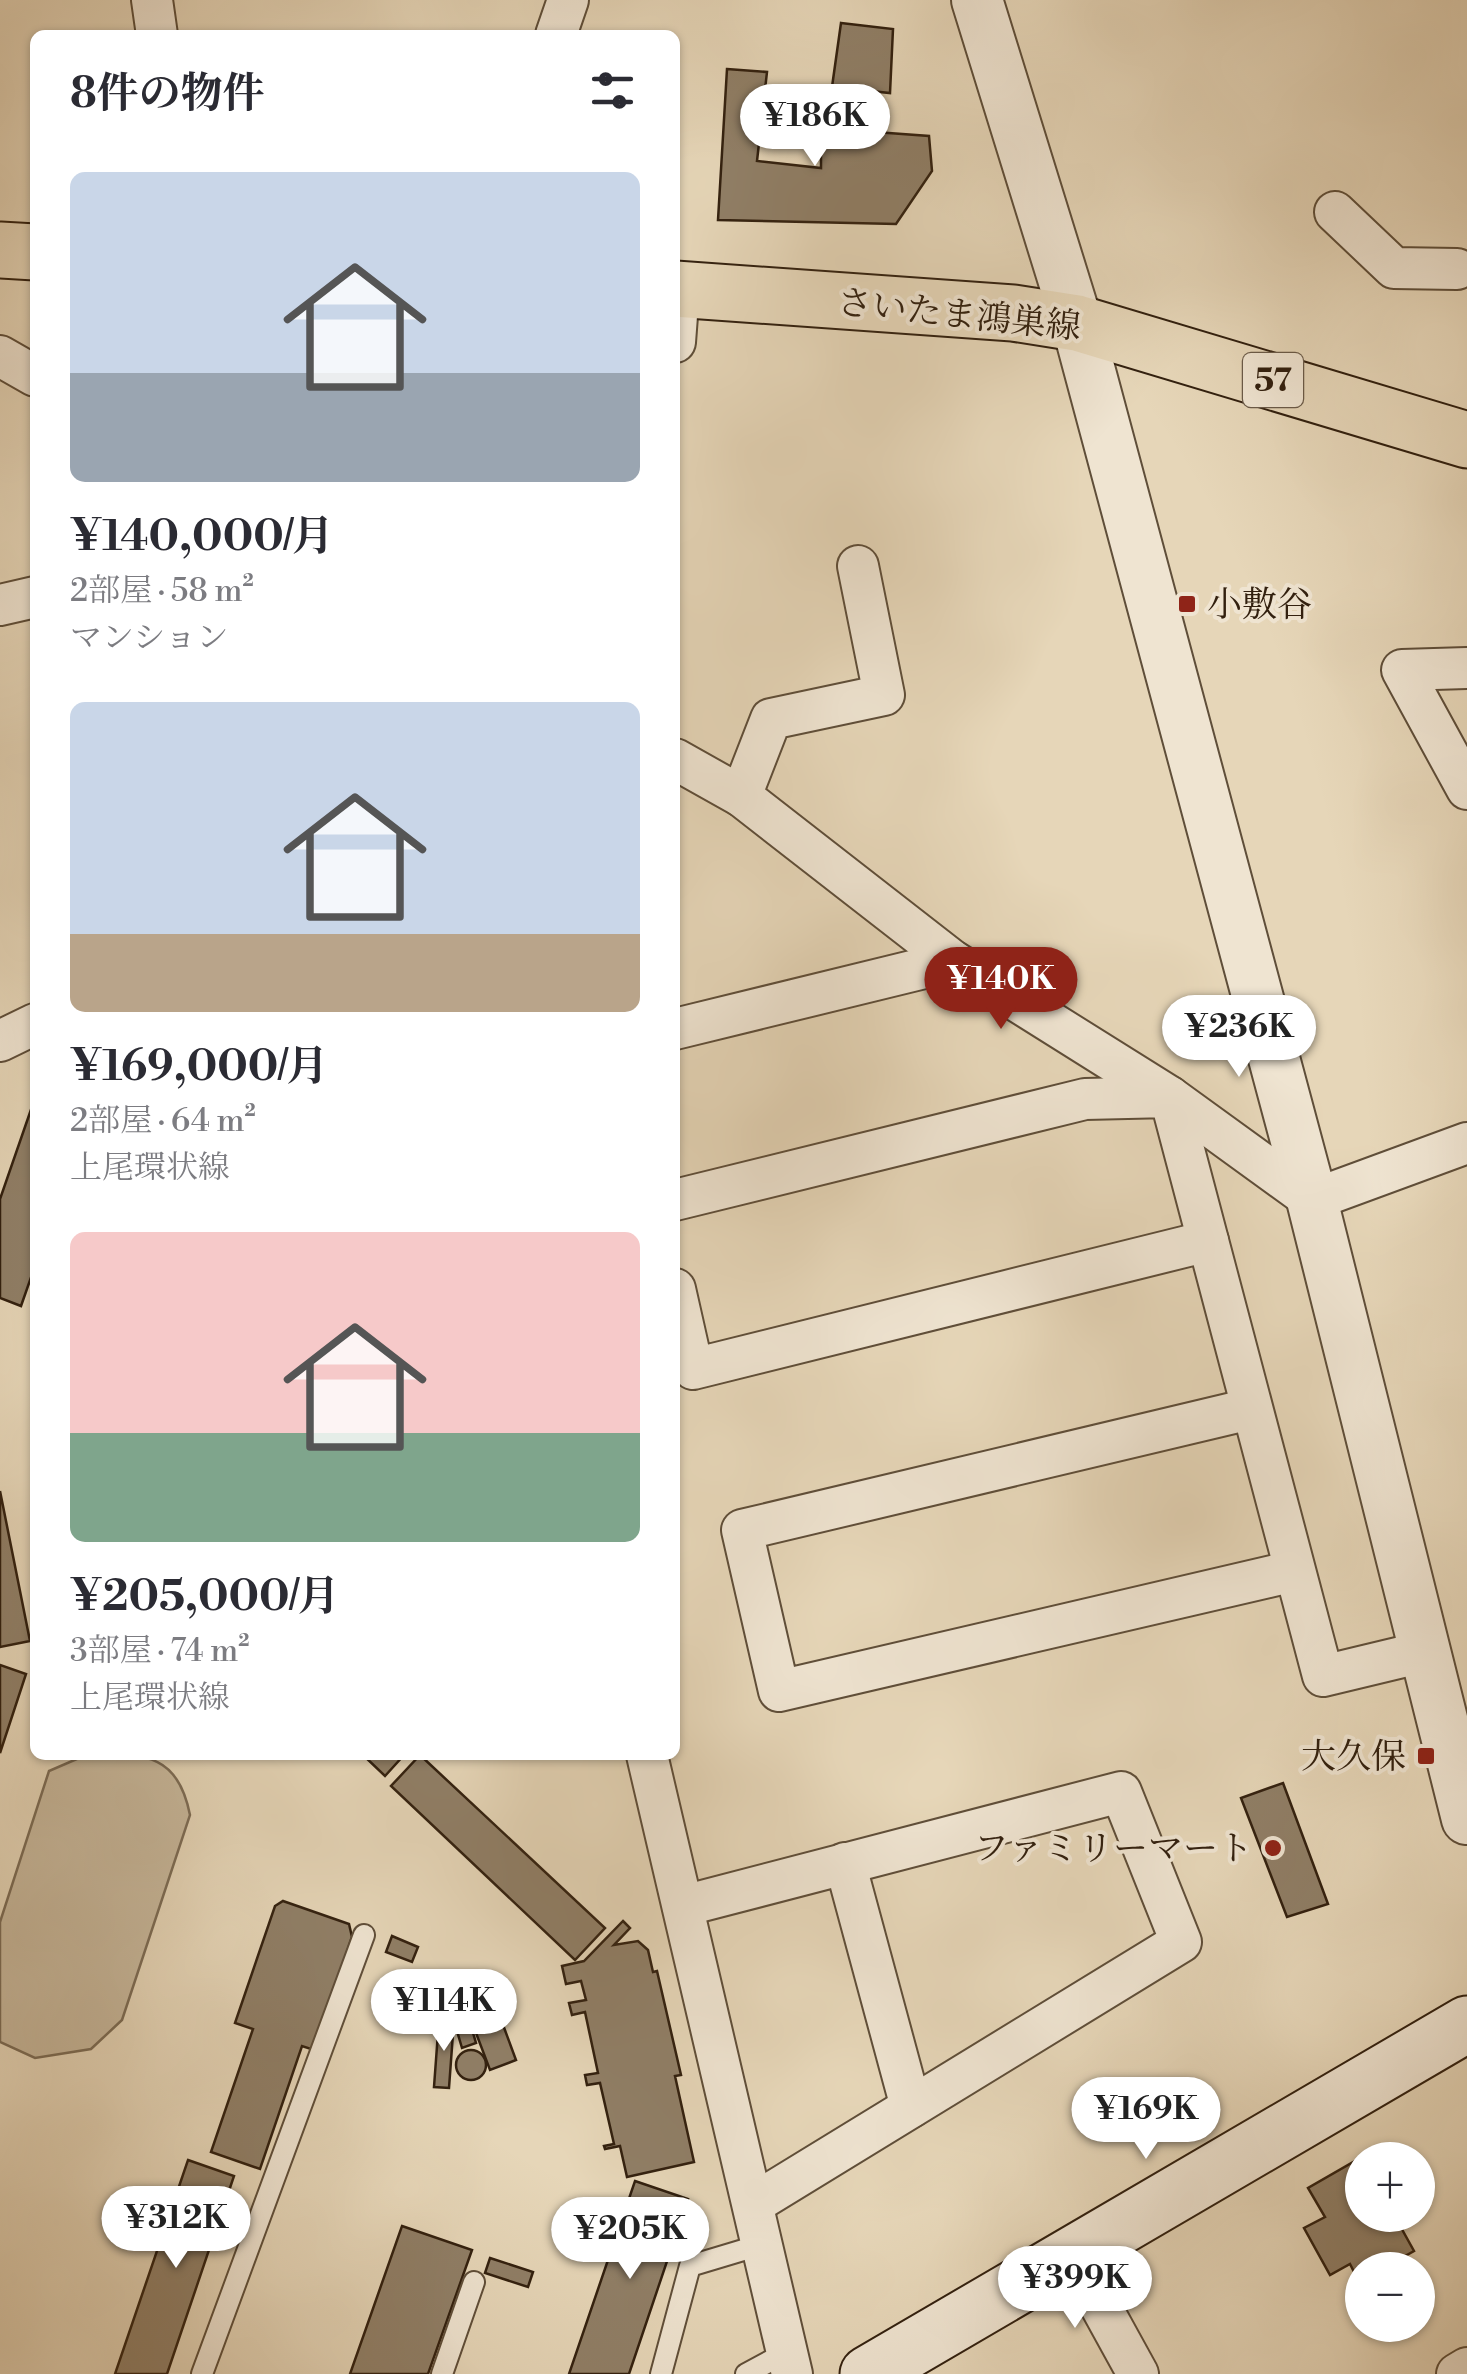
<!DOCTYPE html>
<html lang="ja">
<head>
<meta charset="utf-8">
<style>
  :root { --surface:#fff; --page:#f2f2f3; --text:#2b2b33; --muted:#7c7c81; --accent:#8f2418 }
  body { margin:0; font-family:"Libre Bodoni","Noto Serif JP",serif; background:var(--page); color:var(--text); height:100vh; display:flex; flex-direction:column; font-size:38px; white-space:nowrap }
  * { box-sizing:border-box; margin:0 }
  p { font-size:32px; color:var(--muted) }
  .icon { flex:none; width:55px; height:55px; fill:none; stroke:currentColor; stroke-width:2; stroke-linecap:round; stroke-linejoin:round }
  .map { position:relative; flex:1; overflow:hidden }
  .sheet { position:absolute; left:30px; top:30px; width:650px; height:1730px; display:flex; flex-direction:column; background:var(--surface); border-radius:15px; box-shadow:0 2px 8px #0004 }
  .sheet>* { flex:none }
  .tools { position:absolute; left:1345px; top:2142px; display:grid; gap:20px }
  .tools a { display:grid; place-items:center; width:90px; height:90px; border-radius:50%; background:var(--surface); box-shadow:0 2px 8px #0004; font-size:50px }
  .price { position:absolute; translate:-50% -85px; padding:0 22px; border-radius:35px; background:#fff; color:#222; font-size:32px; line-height:65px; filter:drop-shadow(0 2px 5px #0008) }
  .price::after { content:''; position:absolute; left:50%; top:60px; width:30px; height:22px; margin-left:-15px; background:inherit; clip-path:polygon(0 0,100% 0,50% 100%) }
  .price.active { background:var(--accent); color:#fff }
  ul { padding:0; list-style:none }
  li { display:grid; align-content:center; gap:20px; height:530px; padding:0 40px }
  li span { display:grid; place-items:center; height:310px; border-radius:15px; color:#555 }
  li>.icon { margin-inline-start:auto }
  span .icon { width:180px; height:180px; fill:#fffc; stroke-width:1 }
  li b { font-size:42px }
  h2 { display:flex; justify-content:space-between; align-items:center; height:120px; padding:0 40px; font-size:42px }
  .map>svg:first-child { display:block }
  .green { fill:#c7b79b; stroke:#7c6c55; stroke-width:2.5 }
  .building { fill:#907f67; stroke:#32200f; stroke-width:2.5 }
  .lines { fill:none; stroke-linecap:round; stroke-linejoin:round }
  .service-casing { stroke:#5f4e39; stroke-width:24 }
  .minor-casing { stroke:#5f4e39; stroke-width:44 }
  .tertiary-casing { stroke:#5f4e39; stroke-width:54 }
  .secondary-casing { stroke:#32200f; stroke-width:59 }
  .primary-casing { stroke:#32200f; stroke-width:59 }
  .service { stroke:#efe4d1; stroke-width:20 }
  .minor { stroke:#efe4d1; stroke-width:40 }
  .tertiary { stroke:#efe4d1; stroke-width:50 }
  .secondary { stroke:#efe4d1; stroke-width:55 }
  .primary { stroke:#e6d6b8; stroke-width:55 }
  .poi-dot { fill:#8f2418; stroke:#efe4d1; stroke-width:4 }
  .labels { text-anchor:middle; stroke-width:8; stroke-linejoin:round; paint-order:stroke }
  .shield { fill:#efe4d1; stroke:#6b5b49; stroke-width:2.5 }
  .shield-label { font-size:32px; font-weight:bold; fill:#32200f }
  .street-label { font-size:35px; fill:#32200f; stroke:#efe4d1 }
  .poi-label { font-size:35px; fill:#32200f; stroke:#efe4d1; text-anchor:end }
</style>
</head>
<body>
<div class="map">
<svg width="1467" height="2374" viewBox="0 0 1467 2374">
  <rect width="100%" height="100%" fill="#e6d6b8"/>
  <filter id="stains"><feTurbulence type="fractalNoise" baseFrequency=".002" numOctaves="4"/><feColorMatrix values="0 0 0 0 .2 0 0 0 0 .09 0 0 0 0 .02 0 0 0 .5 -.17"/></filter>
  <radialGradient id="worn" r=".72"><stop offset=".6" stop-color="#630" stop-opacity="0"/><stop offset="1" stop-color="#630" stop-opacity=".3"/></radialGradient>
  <!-- green -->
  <path class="green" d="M86,1755C140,1755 177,1749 190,1815L122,2020L91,2049L35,2058L0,2042V1922L49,1771Z"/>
  <!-- building -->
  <g class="building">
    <path d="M841,23L893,29L890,93L832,87Z"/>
    <path d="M727,69L767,72L757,161L821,168V128L929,136L932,171L896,224L718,220Z"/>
    <path d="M35,1098V1266L21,1306L0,1298V1199Z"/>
    <path d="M0,1491L30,1641L0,1647Z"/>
    <path d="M0,1665L26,1674L0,1753Z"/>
    <path d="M363,1755H404L385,1776Z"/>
    <path d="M420,1755L605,1928L575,1960L391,1786Z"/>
    <path d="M1283,1783L1328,1904L1287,1917L1241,1798Z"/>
    <path d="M283,1901L349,1924L352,1937L314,2050L302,2046L260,2169L211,2152L253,2029L235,2023L275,1906Z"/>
    <path d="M623,1921L630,1928L614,1945L638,1941L648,1950L653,1972L657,1971L681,2075L675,2076L694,2162L627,2177L620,2146L605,2149L604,2146L614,2144L600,2083L587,2085L585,2075L598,2073L585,2012L572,2015L569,2003L586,2000L581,1981L566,1984L562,1966L584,1961Z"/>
    <path d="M392,1936L418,1947L412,1962L386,1952Z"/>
    <path d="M499,2014L516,2060L490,2070L473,2025Z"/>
    <path d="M439,2019L454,2020L449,2088L434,2087Z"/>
    <path d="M471,2026L476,2043L462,2048L457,2031Z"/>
    <circle cx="471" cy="2065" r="15"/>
    <path d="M1362,2157V2215H1394L1414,2251L1380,2270H1362V2280L1359,2282L1350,2264L1330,2275L1304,2228L1325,2217L1308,2188Z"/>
    <path d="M188,2160L234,2176L167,2374H115Z"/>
    <path d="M635,2181L688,2199L629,2374H569Z"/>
    <path d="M402,2226L472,2250L428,2374H350Z"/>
    <path d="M490,2258L533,2272L528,2287L485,2273Z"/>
  </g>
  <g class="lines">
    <!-- service casing -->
    <g class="service-casing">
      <g id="service">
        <path d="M202,2374L364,1935"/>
        <path d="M442,2374L474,2282"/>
        <path d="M661,2374L690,2266L760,2245"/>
        <path d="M746,2374L787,2352"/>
      </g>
    </g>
    <!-- minor casing -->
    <g class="minor-casing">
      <g id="minor">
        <path d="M152,0L157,35"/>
        <path d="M556,35L568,0"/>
        <path d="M1335,212L1394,268L1457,269"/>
        <path d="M675,342L679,289"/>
        <path d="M0,356L35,376"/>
        <path d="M0,605L35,597"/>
        <path d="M1467,668L1402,670L1467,789"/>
        <path d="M675,759L741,796L953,961L1170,1097L1312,1200L1467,1143"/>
        <path d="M741,796L771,719L884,695L858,566"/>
        <path d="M675,1029L953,961"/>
        <path d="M0,1041L35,1024"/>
        <path d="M675,1200L1085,1099L1170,1097L1323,1676L1427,1651"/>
        <path d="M675,1289L693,1369L1208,1241"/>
        <path d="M1250,1409L742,1530L779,1691L1294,1571"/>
        <path d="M647,1755L792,2374"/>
        <path d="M845,1863L911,2107"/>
        <path d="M683,1906L1121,1792L1181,1942L753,2204"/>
        <path d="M1072,2254L1138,2374"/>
        <path d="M1457,2374L1467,2368"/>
      </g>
    </g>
    <!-- tertiary casing -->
    <g class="tertiary-casing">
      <path id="tertiary" d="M977,0L1077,323L1312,1200L1467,1819"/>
    </g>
    <!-- secondary casing -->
    <g class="secondary-casing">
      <path id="secondary" d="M868,2374L1467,2024"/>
    </g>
    <!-- primary casing -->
    <g class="primary-casing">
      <g id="primary">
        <path d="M0,250L35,252"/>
        <path d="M675,289L1013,313L1077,323L1467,440"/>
      </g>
    </g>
    <!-- service -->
    <use href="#service" class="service"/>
    <!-- minor -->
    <use href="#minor" class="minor"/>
    <!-- tertiary -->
    <use href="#tertiary" class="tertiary"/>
    <!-- secondary -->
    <use href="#secondary" class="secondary"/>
    <!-- primary -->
    <use href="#primary" class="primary"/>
  </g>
  <!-- markers -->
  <g class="poi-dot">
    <rect x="1177" y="594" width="20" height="20" rx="5"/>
    <rect x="1416" y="1746" width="20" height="20" rx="5"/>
    <circle cx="1273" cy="1848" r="10"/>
  </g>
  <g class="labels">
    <!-- shield labels -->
    <rect class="shield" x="1243" y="353" width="60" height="54" rx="8"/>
    <g class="shield-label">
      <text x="1273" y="391">57</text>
    </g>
    <!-- street labels -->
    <g class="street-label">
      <text transform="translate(959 314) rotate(6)" y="12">さいたま鴻巣線</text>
    </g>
    <!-- poi labels -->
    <g class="poi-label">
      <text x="1207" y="616" text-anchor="start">小敷谷</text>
      <text x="1406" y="1768">大久保</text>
      <text x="1253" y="1860">ファミリーマート</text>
    </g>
  </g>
  <rect width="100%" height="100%" filter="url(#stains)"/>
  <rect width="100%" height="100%" fill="url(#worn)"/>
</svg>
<div class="tools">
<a>+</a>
<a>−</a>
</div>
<b class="price" style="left:815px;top:169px">¥186K</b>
<b class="price active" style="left:1001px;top:1032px">¥140K</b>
<b class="price" style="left:1239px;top:1080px">¥236K</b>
<b class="price" style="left:444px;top:2054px">¥114K</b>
<b class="price" style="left:1146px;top:2162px">¥169K</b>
<b class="price" style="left:176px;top:2271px">¥312K</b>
<b class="price" style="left:630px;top:2282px">¥205K</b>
<b class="price" style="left:1075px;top:2331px">¥399K</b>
<section class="sheet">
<h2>8件の物件<svg class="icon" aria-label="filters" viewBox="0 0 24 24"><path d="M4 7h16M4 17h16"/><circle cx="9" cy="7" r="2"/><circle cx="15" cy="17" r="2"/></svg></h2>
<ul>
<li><span style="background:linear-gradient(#c9d6e8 65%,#9aa5b1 0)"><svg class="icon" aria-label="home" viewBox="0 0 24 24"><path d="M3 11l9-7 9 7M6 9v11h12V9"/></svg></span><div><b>¥140,000/月</b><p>2部屋 · 58 m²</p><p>マンション</p></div></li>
<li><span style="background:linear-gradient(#c9d6e8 75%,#b9a48a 0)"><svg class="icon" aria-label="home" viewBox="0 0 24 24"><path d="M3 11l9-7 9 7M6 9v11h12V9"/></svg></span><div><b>¥169,000/月</b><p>2部屋 · 64 m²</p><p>上尾環状線</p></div></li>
<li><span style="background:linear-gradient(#f6c9c9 65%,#7fa58c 0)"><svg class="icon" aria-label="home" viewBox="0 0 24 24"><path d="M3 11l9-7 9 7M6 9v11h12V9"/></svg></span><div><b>¥205,000/月</b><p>3部屋 · 74 m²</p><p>上尾環状線</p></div></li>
</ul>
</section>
</div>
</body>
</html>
